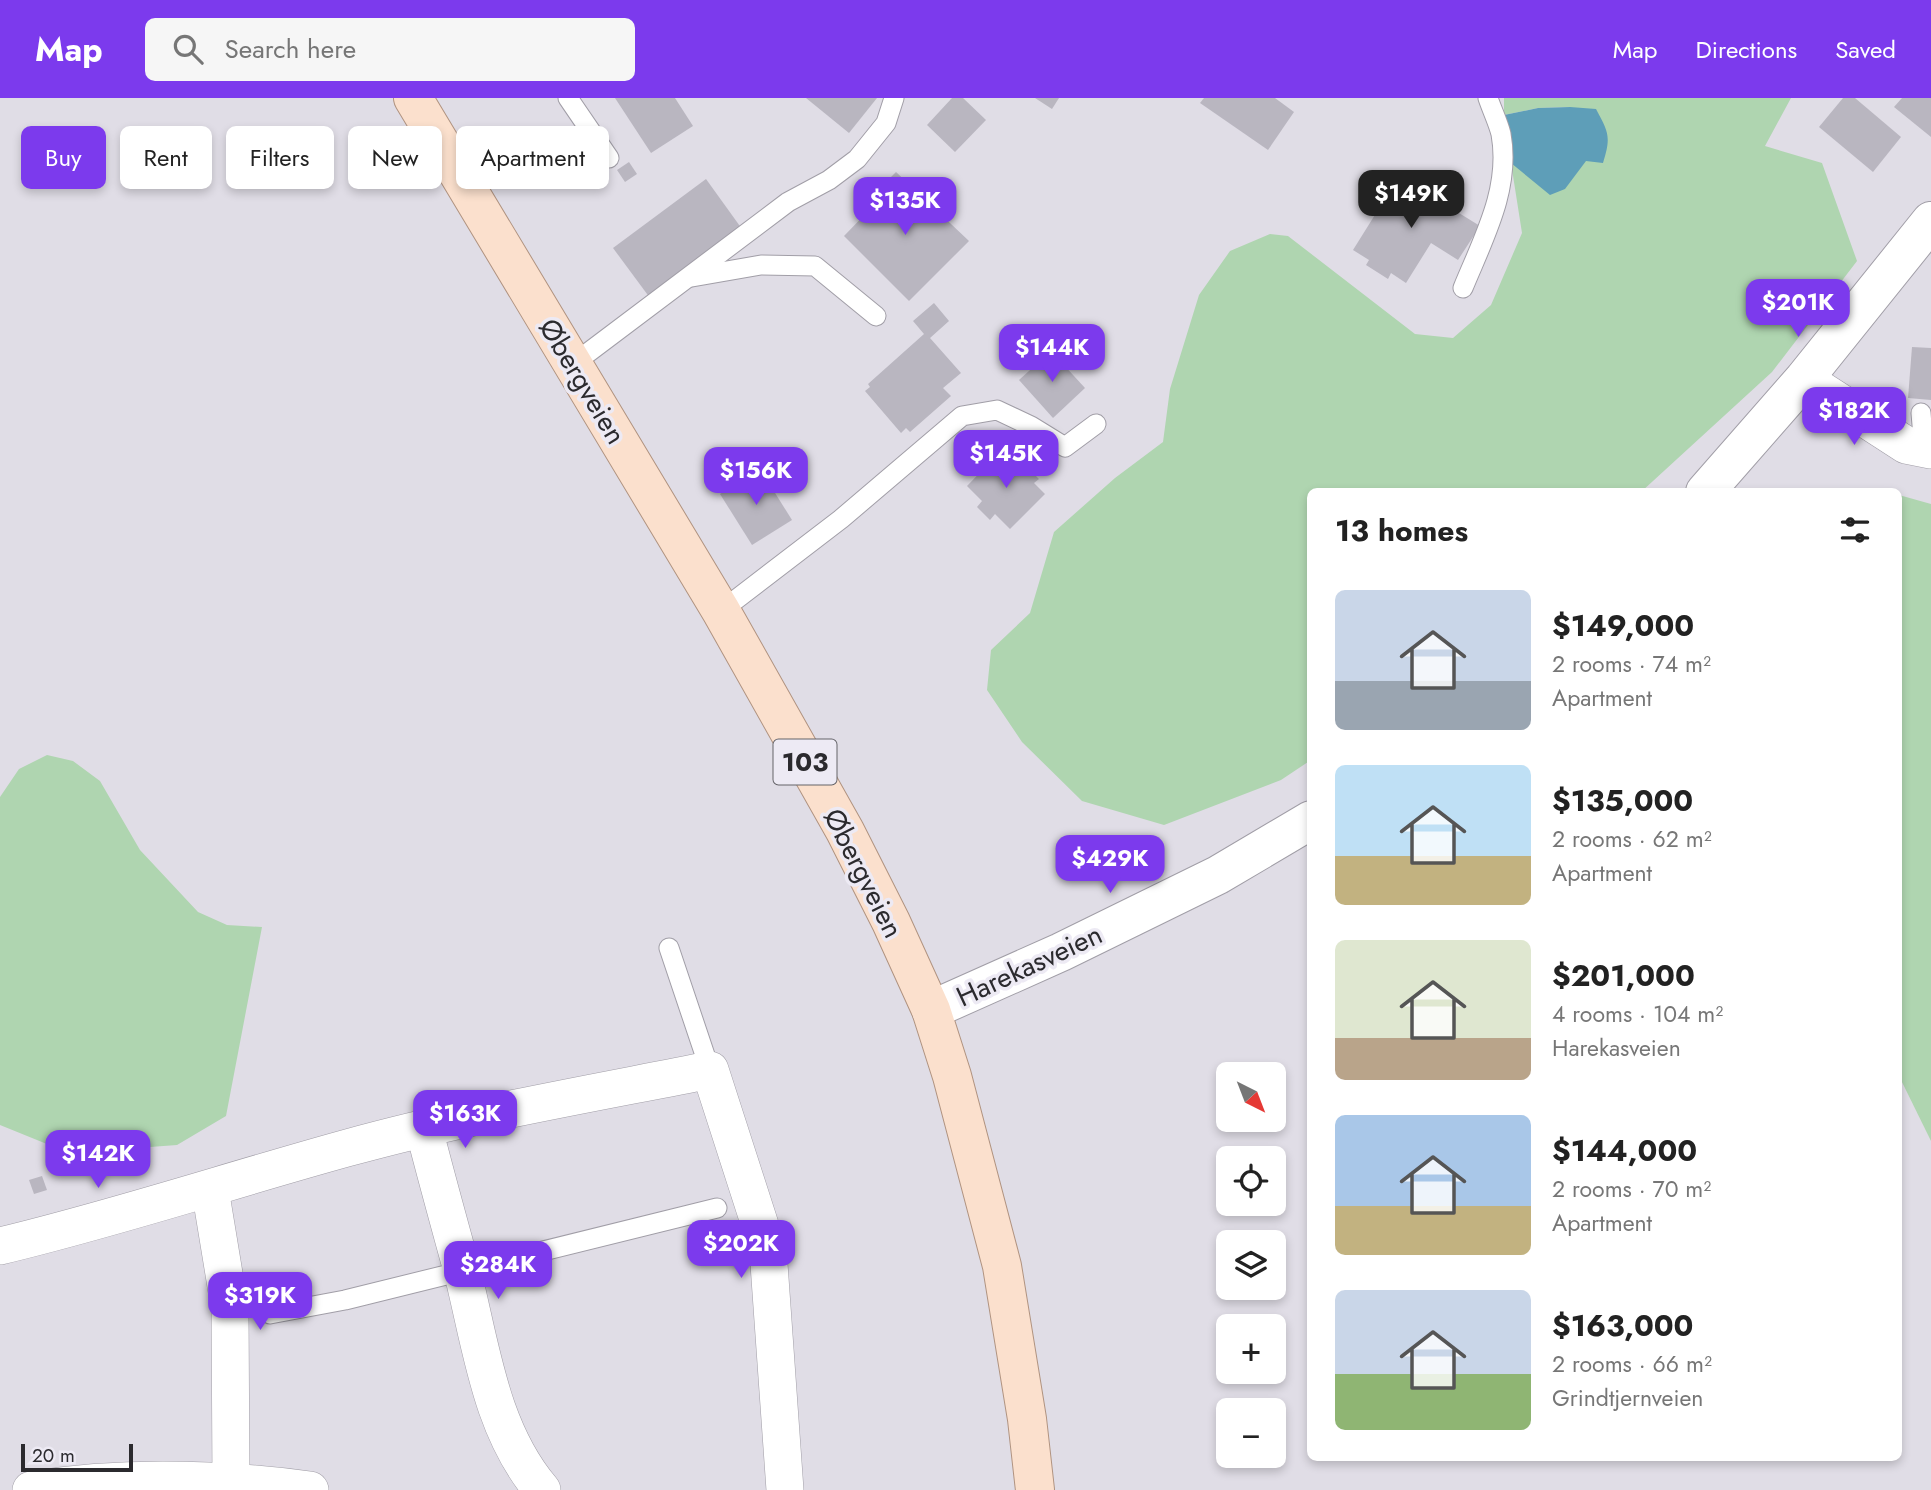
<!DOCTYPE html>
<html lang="en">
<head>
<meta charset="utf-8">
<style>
  :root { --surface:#fff; --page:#f6f6f6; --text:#222; --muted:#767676; --accent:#7c3aed }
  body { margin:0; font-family:Jost,sans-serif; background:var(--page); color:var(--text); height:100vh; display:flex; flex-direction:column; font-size:26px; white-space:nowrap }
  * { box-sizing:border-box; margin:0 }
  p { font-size:23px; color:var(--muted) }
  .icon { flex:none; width:38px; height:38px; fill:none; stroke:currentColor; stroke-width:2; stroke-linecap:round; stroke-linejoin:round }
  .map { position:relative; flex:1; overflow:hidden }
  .side { position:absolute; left:1307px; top:390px; width:595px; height:973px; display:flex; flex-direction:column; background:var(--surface); border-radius:10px; box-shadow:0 4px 10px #0003 }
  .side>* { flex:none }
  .top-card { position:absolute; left:21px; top:28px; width:665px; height:63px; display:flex; gap:14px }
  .needle { width:46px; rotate:138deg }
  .buttons { position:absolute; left:1216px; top:964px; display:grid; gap:14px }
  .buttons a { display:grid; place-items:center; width:70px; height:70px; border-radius:10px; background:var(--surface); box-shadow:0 4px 10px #0003; font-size:35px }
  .scale { position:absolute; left:21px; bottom:18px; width:112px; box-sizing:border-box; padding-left:7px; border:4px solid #2b2a2e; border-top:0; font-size:19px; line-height:24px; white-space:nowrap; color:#2b2a2e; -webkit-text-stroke:5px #edeaf4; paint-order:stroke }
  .price { position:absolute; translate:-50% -60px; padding:0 16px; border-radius:14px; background:var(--accent); color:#fff; font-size:23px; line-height:46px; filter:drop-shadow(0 2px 4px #0008) }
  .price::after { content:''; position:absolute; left:50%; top:42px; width:21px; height:16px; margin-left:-10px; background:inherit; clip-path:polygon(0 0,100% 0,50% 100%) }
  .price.current { background:#222; color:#fff }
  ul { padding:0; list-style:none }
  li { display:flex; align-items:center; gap:21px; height:175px; padding:0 28px }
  li span { display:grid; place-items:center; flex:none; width:196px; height:140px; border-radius:10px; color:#555 }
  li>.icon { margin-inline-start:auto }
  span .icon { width:84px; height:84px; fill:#fffc; stroke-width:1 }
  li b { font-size:30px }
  h2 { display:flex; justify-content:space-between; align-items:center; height:84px; padding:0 28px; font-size:30px }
  .pill { padding:0 24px; border-radius:10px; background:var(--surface); box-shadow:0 4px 10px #0003; font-size:24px; line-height:63px }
  .pill.current { background:var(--accent); color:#fff }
  header { display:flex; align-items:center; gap:42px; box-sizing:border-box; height:98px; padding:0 35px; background:var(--accent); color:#fff }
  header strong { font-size:33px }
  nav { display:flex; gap:38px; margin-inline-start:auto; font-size:24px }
  .search { width:490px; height:63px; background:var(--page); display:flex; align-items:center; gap:18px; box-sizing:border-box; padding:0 24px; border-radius:10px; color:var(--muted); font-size:26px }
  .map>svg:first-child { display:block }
  .green { fill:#afd5b0 }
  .water { fill:#5e9eb8 }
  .building { fill:#b9b6c0 }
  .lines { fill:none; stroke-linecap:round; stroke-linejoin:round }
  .lane-casing { stroke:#a19ea7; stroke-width:21 }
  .street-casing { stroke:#a19ea7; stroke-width:38 }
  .secondary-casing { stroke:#a19ea7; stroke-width:40 }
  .primary-casing { stroke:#b09380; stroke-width:40 }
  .lane { stroke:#fff; stroke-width:19 }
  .street { stroke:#fff; stroke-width:37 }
  .secondary { stroke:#fff; stroke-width:38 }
  .primary { stroke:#fbe0cd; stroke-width:38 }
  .labels { text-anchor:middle; stroke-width:7; stroke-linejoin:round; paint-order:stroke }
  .shield { fill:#edeaf4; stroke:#656469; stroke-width:2 }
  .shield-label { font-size:26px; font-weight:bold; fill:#2b2a2e }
  .street-label { font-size:28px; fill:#2b2a2e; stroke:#edeaf4 }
</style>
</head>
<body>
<header>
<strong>Map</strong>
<div class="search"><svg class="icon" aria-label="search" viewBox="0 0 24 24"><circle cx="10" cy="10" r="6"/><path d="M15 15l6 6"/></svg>Search here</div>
<nav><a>Map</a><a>Directions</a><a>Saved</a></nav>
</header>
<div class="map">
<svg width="1931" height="1392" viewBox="0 0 1931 1392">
  <rect width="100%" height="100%" fill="#e0dde6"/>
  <!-- green -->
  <g class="green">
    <path d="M1504,0H1791L1765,48L1822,65L1857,163L1772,274L1641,394H1311V662L1281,682L1164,727L1082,703L1022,644L987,592L991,552L1030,515L1054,434L1115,380L1163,344L1170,291L1199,197L1230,153L1270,136L1288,138L1415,236L1453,240L1491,207L1522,135L1511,65L1518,68L1570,9L1538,10L1504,17Z"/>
    <path d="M1899,397L1931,406V1043L1899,978Z"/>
    <path d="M47,657L73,663L100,683L140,752L198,814L227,827L262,829L226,1018L177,1047L69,1055L0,1027V699L19,671Z"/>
  </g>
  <!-- water -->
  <path class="water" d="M1570,9L1596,11C1609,35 1611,39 1603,65L1586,63L1565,91L1550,97L1511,65L1504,17L1538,10Z"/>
  <!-- building -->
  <g class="building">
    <path d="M615,0H675L693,28L651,55Z"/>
    <path d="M806,0H877L849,35Z"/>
    <path d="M952,0H963L986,22L955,54L927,27Z"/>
    <path d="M1035,0H1059L1052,11Z"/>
    <path d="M1204,0H1275L1294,14L1268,52L1200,5Z"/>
    <path d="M1843,0H1855L1901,39L1873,74L1819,29Z"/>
    <path d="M1902,0H1931V39L1894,9Z"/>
    <path d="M629,64L637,76L625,84L617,72Z"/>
    <path d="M896,74L969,143L909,203L844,138L876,105L870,100Z"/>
    <path d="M1389,77L1397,82L1399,78L1480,128L1458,162L1431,145L1406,185L1391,175L1388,181L1366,167L1369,162L1353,152L1383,104L1375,99Z"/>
    <path d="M706,81L742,131L650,200L613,150Z"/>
    <path d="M934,205L949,223L930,240L961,275L943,290L951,298L910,334L906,330L901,335L865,293L870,289L868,286L924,236L913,223Z"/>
    <path d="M1912,249L1931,250V302L1908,300Z"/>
    <path d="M1051,253L1085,290L1053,320L1019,282Z"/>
    <path d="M1001,353L1022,373L1026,368L1039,381L1034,385L1045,396L1010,431L995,416L990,422L977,409L982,403L967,388Z"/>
    <path d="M760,371L792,422L752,447L720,396Z"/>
    <path d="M42,1078L47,1092L34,1096L29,1082Z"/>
  </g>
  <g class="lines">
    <!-- lane casing -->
    <g class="lane-casing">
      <g id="lane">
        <path d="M568,0L609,60"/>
        <path d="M692,179L761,167L815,168L876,218"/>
        <path d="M1463,190C1483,141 1511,91 1501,36C1498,24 1492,12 1488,0"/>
        <path d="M573,266L788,104L829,82L857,61L886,25L894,0"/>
        <path d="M1921,315L1924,351"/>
        <path d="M721,513L841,421L962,318L997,312L1031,328L1065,349L1096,326"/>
        <path d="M669,850L710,972"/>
        <path d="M270,1216L345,1202L717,1110"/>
      </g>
    </g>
    <!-- street casing -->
    <g class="street-casing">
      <g id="street">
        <path d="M1804,281L1906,347L1931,352"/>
        <path d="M424,1031C436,1078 449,1125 462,1172C481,1247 490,1331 542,1392"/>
        <path d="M210,1091L230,1212L231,1384"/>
        <path d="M0,1148C117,1120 231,1082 347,1050C466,1017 589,996 710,972L768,1152L785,1392"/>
        <path d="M31,1392C123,1377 218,1380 310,1392"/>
      </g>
    </g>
    <!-- secondary casing -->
    <g class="secondary-casing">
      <g id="secondary">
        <path d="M1705,394L1804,281L1931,123"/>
        <path d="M931,912L1061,854L1218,777L1311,722"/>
      </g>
    </g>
    <!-- primary casing -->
    <g class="primary-casing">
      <path id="primary" d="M413,0L721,513L845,733L891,824L931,912L952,978L1002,1168L1027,1321L1035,1392"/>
    </g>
    <!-- lane -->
    <use href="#lane" class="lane"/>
    <!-- street -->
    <use href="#street" class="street"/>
    <!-- secondary -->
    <use href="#secondary" class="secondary"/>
    <!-- primary -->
    <use href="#primary" class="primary"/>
  </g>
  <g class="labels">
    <!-- shield labels -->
    <rect class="shield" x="773.5" y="641.5" width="63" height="45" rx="5"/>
    <g class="shield-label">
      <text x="805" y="673">103</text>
    </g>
    <!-- street labels -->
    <g class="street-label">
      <text transform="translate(583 283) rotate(59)" y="10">Øbergveien</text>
      <text transform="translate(864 775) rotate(63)" y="10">Øbergveien</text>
      <text transform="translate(1029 867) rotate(-25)" y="10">Harekasveien</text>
    </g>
  </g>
</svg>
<div class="buttons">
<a><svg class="needle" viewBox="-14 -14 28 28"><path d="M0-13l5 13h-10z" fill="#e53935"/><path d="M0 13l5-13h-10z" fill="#767676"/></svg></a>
<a><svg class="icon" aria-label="locate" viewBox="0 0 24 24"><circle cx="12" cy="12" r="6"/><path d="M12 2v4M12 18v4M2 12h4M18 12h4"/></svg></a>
<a><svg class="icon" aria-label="layers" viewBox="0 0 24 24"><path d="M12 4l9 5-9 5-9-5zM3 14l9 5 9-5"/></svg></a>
<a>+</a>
<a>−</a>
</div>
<div class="scale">20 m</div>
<b class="price current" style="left:1411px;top:132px">$149K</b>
<b class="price" style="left:905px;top:139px">$135K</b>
<b class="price" style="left:1798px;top:241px">$201K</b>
<b class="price" style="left:1052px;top:286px">$144K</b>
<b class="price" style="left:1854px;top:349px">$182K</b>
<b class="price" style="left:1006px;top:392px">$145K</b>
<b class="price" style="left:756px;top:409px">$156K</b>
<b class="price" style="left:1110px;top:797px">$429K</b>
<b class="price" style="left:465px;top:1052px">$163K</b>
<b class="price" style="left:98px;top:1092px">$142K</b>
<b class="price" style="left:741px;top:1182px">$202K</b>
<b class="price" style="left:498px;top:1203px">$284K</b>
<b class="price" style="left:260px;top:1234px">$319K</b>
<div class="top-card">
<a class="pill current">Buy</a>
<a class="pill">Rent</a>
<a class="pill">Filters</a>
<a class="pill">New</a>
<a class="pill">Apartment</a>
</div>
<section class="side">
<h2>13 homes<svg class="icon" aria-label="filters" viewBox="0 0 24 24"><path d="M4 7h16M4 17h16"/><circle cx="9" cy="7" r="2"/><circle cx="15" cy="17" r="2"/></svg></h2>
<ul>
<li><span style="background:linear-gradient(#c9d6e8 65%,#9aa5b1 0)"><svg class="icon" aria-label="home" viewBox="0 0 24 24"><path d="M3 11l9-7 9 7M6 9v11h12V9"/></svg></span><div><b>$149,000</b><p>2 rooms · 74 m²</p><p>Apartment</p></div></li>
<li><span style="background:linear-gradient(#bfe0f5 65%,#c2b280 0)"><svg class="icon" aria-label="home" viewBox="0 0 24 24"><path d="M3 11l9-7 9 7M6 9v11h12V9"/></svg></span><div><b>$135,000</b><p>2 rooms · 62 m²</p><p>Apartment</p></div></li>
<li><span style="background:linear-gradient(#dfe7d0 70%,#b9a48a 0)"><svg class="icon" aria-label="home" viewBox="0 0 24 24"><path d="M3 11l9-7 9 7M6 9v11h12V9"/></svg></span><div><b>$201,000</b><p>4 rooms · 104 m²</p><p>Harekasveien</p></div></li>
<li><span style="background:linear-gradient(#a9c7e8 65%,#c2b280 0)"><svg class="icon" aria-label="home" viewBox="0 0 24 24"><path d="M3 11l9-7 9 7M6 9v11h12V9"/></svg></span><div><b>$144,000</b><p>2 rooms · 70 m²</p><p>Apartment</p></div></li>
<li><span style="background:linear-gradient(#c9d6e8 60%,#8fb573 0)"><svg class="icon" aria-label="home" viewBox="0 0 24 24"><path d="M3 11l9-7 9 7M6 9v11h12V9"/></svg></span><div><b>$163,000</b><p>2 rooms · 66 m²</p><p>Grindtjernveien</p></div></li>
</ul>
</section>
</div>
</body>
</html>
